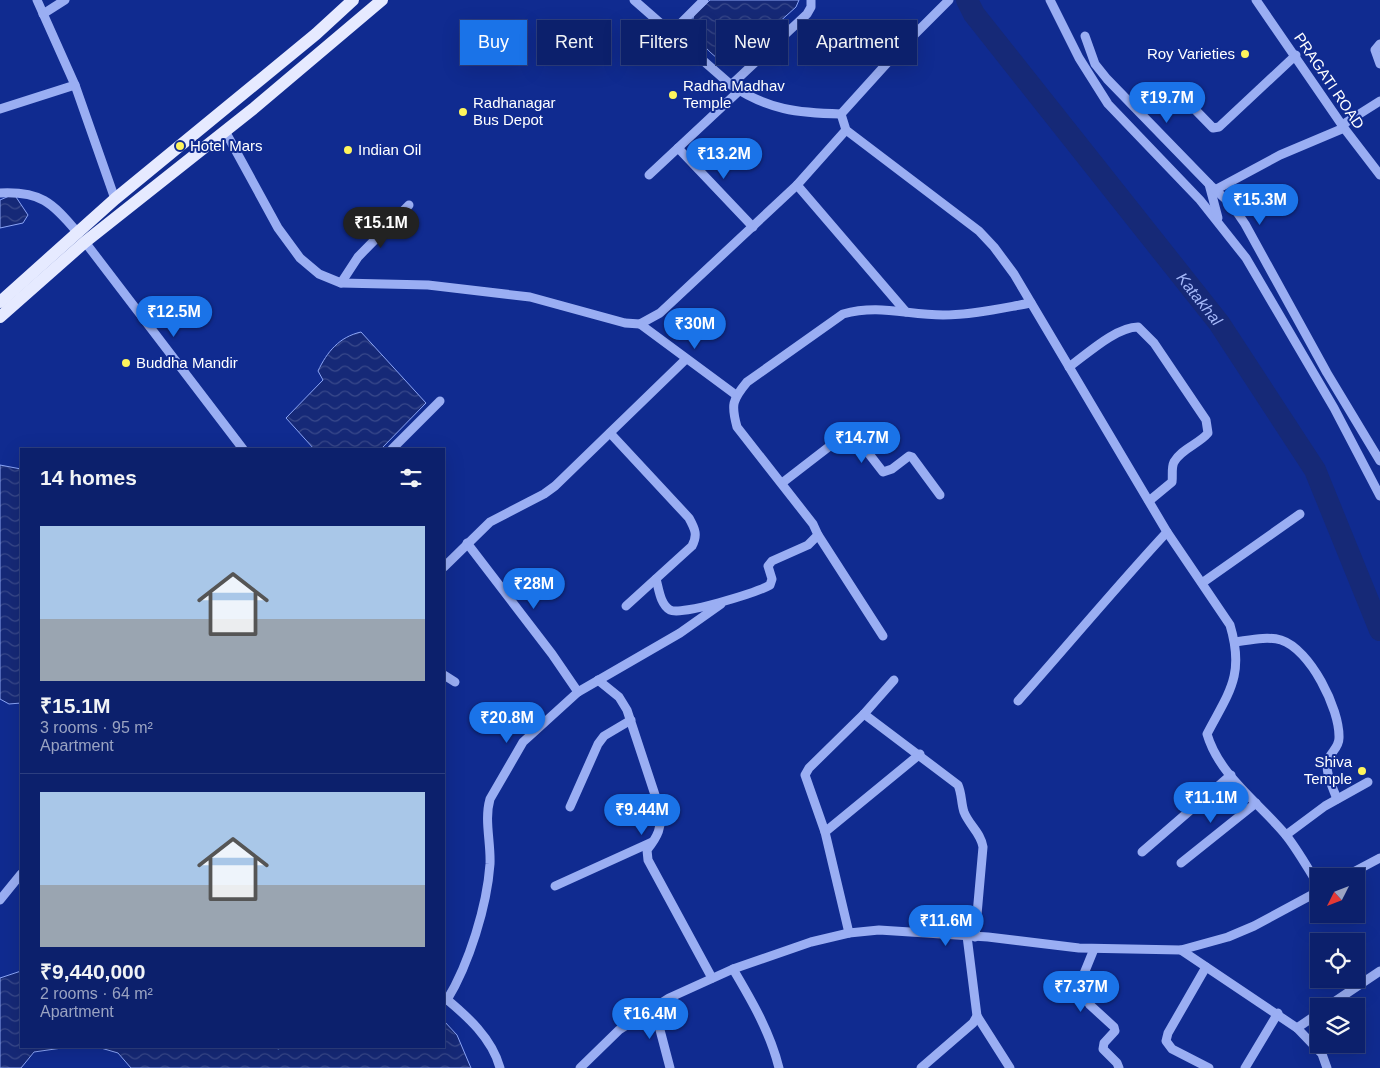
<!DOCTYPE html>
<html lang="en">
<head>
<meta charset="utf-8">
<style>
  :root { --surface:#0c206c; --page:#1a2d74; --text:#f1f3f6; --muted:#9aa3c2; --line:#2c3e7f; --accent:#1a73e8 }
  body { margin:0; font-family:Arial,sans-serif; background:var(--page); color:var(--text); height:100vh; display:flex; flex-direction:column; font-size:19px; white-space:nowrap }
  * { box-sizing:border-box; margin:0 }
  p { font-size:16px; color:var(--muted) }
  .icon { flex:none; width:28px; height:28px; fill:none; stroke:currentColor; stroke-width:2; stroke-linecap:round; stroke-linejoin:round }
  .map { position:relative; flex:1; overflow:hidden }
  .sheet { position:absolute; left:20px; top:448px; width:425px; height:600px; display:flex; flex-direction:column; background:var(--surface); border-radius:0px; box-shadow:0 5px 20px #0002,0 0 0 1px var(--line) }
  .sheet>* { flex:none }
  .hud { position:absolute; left:460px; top:20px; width:475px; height:45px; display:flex; gap:10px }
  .needle { width:32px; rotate:228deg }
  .tools { position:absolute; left:1310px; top:868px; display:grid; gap:10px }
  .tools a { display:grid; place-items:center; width:55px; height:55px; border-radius:0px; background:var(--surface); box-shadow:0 5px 20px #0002,0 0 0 1px var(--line); font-size:25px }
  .price { position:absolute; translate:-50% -42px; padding:0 11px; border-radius:18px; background:var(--accent); color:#fff; font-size:16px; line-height:32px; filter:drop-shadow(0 1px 2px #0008) }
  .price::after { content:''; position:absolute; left:50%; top:30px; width:15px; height:11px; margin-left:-8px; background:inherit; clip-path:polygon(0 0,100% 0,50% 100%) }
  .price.selected { background:#222; color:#fff }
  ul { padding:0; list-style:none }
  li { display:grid; align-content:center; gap:10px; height:265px; padding:0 20px }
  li+li { border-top:1px solid var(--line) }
  li span { display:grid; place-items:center; height:155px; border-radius:0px; color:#555 }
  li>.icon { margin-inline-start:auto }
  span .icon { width:90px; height:90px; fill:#fffc; stroke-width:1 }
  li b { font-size:21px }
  h2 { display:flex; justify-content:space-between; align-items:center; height:60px; padding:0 20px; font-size:21px }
  .pill { padding:0 18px; border-radius:0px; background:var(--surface); box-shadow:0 5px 20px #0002,0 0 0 1px var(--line); font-size:18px; line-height:45px }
  .pill.selected { background:var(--accent); color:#fff }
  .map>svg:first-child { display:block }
  .water { fill:url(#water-waves); stroke:#8ba5f7 }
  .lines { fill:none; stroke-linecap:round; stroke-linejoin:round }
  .river { stroke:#162977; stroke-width:22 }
  .minor { stroke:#9aaef3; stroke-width:9 }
  .major { stroke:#e6eaff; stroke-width:12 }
  .poi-dot { fill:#fff55c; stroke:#102b90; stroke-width:2 }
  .labels { text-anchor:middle; stroke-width:4; stroke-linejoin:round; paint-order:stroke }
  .poi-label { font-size:15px; fill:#fff; stroke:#102b90; text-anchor:start }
  .street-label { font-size:15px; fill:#fff; stroke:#102b90 }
  .water-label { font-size:16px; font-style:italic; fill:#a6b9fa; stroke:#102b90 }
</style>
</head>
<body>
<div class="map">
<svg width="1380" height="1068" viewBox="0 0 1380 1068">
  <defs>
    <pattern id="water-waves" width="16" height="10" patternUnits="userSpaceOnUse" patternTransform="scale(1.25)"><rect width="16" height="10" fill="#162977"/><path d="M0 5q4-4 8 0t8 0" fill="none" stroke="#39498b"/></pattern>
  </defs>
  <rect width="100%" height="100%" fill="#102b90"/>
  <!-- water -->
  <g class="water">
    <path d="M710,0H799L796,7L757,42L727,64C713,58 697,40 691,25L694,15Z"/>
    <path d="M14,194L28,215L23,223L0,228V200Z"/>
    <path d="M361,332L426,403L381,449H314L286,418L323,380L318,371C327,352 339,337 361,332Z"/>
    <path d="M0,465L21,469V703L9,704L0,699Z"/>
    <path d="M21,971V1046H76L34,1052L21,1068H0V978Z"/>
    <path d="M444,1021L457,1035L471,1068H131L118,1053L94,1046H274L278,1049L288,1046H444Z"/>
  </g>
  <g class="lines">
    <!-- river -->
    <path class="river" id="s1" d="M967,0L974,14L1219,323L1315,470L1380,630"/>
    <!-- minor -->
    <g class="minor">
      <path d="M37,0L75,85L115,199"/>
      <path d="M634,0L731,85C768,110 798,113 841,114"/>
      <path d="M949,0L898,51L841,114L846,130L979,231L994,247L1014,274L1167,532L1230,625C1245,675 1229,692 1207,734C1219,775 1258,802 1285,834C1298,850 1308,869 1319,886"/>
      <path d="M1050,0L1079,58L1108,104L1200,200L1246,258L1334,408L1380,496"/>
      <path d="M1256,0L1344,128L1380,175"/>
      <path d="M43,14L65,0"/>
      <path d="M672,32L704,0"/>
      <path d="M1085,36L1095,64L1107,79L1209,184L1218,218"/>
      <path d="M1380,44L1375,50L1380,64"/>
      <path d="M731,85L807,14L811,7V0"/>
      <path d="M1176,90L1213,128L1219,127L1296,55"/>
      <path d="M0,109L75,85"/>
      <path d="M1342,125L1380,101"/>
      <path d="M225,131L278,228L300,258L319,274L341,283L428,285L530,297L625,323L640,324L660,313L797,185L846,130"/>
      <path d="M678,148L753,227"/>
      <path d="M649,175L739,91"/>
      <path d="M1209,184L1232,205L1245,224L1327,373L1380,461"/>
      <path d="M797,185L906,312"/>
      <path d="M1215,190L1280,155L1344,128"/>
      <path d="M0,193C40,191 52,202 77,232"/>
      <path d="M85,242L243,449"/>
      <path d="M341,283L358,257L409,205"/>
      <path d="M640,324L736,395"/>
      <path d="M1069,367C1087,354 1116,327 1138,327L1154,343L1206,420L1208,433C1199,444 1181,449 1174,462C1171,468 1173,476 1172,482L1149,501"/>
      <path d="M610,433L689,518C695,529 698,535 692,546L626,606"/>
      <path d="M392,449L440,401"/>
      <path d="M782,483L848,432L859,441L883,472L892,469L909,456L912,457L940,495"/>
      <path d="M818,535L883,636"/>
      <path d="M467,543L552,654L578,692"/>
      <path d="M444,567L490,522L544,494L555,486L686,359"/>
      <path d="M656,579C659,589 660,604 670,610C681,616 756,593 770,585L772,579L768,566L772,561L808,545L818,535L813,524L737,427C731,405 732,400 747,382L843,314C879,304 907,315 943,315C972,315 1002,308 1031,303"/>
      <path d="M1202,583L1300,514"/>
      <path d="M1235,642C1250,640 1267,636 1281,640C1310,649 1340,709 1339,738C1339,747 1332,751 1329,758C1323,769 1333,788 1337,799"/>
      <path d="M444,675L455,682"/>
      <path d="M598,680L619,697L627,710L660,810C662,828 658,836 647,850L648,860L712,978"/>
      <path d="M1018,701C1068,645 1116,587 1167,532"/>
      <path d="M864,714L958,785C962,794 961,803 964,812C969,825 981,833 983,847L975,937"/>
      <path d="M570,807L598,744L604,736L631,720"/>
      <path d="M825,832L920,754"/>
      <path d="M1286,835L1325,806L1368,782"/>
      <path d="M1142,852L1231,775"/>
      <path d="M1181,863L1256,803"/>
      <path d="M1346,876L1380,858"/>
      <path d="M555,886L652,842"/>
      <path d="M0,900L21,874"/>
      <path d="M849,933L825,832L805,775L809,768L864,714L894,680"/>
      <path d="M1094,949L1083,976L1081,991L1090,1005L1114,1027L1115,1031L1104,1043L1103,1049L1117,1063L1119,1068"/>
      <path d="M1181,950L1297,1028L1322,1054L1327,1068"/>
      <path d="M1206,967L1168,1033L1166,1041L1172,1049L1209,1068"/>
      <path d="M733,969C752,1001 770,1032 779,1068"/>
      <path d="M444,997C467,1016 492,1038 500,1068"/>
      <path d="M447,1000C469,964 487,906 490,864C491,842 484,820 490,799L523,742L578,692L680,633L721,604"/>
      <path d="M1328,1006L1380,971"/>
      <path d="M654,1007L670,1068"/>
      <path d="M977,1016L1010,1068"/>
      <path d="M1297,1028L1319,1013"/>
      <path d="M580,1068L619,1030L669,998L733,969L811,942L849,933L879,930L988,937L1079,948L1181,950L1228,937L1254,926L1319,891"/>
      <path d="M921,1068L973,1023L977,1016L967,936"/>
      <path d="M1245,1068L1278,1013"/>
    </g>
    <!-- major -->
    <g class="major">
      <path d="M0,302L115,199L316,34L353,0"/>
      <path d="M0,317L85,242L253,109L382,0"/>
    </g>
  </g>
  <!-- markers -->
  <g class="poi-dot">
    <circle cx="1245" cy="54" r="5"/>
    <circle cx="673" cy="95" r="5"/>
    <circle cx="463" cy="112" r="5"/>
    <circle cx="180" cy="146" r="5"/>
    <circle cx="348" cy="150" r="5"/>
    <circle cx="126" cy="363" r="5"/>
    <circle cx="1362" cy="771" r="5"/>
  </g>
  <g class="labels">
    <!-- poi labels -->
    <g class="poi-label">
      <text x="1235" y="59" text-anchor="end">Roy Varieties</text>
      <text x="683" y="91">Radha Madhav<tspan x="683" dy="17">Temple</tspan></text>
      <text x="473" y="108">Radhanagar<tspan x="473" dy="17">Bus Depot</tspan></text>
      <text x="190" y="151">Hotel Mars</text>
      <text x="358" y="155">Indian Oil</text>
      <text x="136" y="368">Buddha Mandir</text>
      <text x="1352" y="767" text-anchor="end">Shiva<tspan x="1352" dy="17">Temple</tspan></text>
    </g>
    <!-- street labels -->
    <g class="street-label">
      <text transform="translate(1329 81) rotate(56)" y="5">PRAGATI ROAD</text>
    </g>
    <!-- water labels -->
    <g class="water-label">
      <text dy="6" stroke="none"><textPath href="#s1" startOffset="379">Katakhal</textPath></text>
    </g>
  </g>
</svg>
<div class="tools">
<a><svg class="needle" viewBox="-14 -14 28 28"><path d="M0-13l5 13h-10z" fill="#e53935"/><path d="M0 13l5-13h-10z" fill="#9aa3c2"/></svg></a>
<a><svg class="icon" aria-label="locate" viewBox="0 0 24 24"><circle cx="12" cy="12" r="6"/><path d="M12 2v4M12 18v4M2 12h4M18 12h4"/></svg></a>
<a><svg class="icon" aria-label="layers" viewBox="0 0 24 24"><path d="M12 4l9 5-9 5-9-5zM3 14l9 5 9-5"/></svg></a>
</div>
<b class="price" style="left:1167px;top:124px">₹19.7M</b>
<b class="price" style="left:724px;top:180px">₹13.2M</b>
<b class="price" style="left:1260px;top:226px">₹15.3M</b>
<b class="price selected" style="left:381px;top:249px">₹15.1M</b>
<b class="price" style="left:174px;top:338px">₹12.5M</b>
<b class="price" style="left:695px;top:350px">₹30M</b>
<b class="price" style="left:862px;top:464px">₹14.7M</b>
<b class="price" style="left:534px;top:610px">₹28M</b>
<b class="price" style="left:507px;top:744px">₹20.8M</b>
<b class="price" style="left:1211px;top:824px">₹11.1M</b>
<b class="price" style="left:642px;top:836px">₹9.44M</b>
<b class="price" style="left:946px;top:947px">₹11.6M</b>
<b class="price" style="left:1081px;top:1013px">₹7.37M</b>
<b class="price" style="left:650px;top:1040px">₹16.4M</b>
<div class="hud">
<a class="pill selected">Buy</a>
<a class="pill">Rent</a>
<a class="pill">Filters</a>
<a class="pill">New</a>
<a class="pill">Apartment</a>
</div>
<section class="sheet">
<h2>14 homes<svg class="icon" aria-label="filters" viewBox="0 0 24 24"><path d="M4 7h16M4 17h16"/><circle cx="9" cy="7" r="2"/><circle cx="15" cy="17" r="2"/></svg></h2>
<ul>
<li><span style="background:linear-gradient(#a9c7e8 60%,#9aa5b1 0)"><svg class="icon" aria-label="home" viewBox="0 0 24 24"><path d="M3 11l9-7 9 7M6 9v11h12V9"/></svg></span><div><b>₹15.1M</b><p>3 rooms · 95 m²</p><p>Apartment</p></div></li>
<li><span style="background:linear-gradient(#a9c7e8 60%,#9aa5b1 0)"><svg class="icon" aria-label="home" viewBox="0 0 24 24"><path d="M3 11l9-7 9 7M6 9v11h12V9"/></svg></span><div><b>₹9,440,000</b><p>2 rooms · 64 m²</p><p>Apartment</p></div></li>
</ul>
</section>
</div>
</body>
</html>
